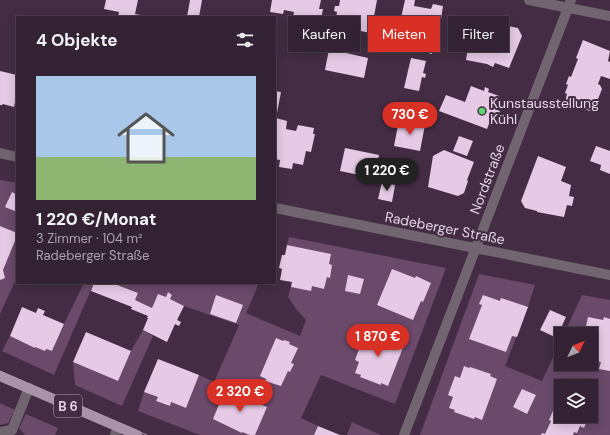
<!DOCTYPE html>
<html lang="de">
<head>
<meta charset="utf-8">
<style>
  :root { --surface:#323; --page:#3b2a3b; --text:#f1f3f6; --muted:#a9a4ac; --line:#4e3f4e; --accent:#d93025 }
  body { margin:0; font-family:"DM Sans",sans-serif; background:var(--page); color:var(--text); height:100vh; display:flex; flex-direction:column; font-size:15px; white-space:nowrap }
  * { box-sizing:border-box; margin:0 }
  p { font-size:13px; color:var(--muted) }
  .icon { flex:none; width:22px; height:22px; fill:none; stroke:currentColor; stroke-width:2; stroke-linecap:round; stroke-linejoin:round }
  .map { position:relative; flex:1; overflow:hidden }
  .panel { position:absolute; left:16px; top:16px; width:260px; height:268px; display:flex; flex-direction:column; background:var(--surface); border-radius:0px; box-shadow:0 2px 10px #0003,0 0 0 1px var(--line) }
  .panel>* { flex:none }
  .hud { position:absolute; left:288px; top:16px; width:262px; height:36px; display:flex; gap:8px }
  .needle { width:26px; rotate:47deg }
  .buttons { position:absolute; left:554px; top:327px; display:grid; gap:8px }
  .buttons a { display:grid; place-items:center; width:44px; height:44px; border-radius:0px; background:var(--surface); box-shadow:0 2px 10px #0003,0 0 0 1px var(--line); font-size:20px }
  .price { position:absolute; translate:-50% -34px; padding:0 9px; border-radius:14px; background:var(--accent); color:#fff; font-size:13px; line-height:26px; filter:drop-shadow(0 1px 2px #0008) }
  .price::after { content:''; position:absolute; left:50%; top:24px; width:12px; height:9px; margin-left:-6px; background:inherit; clip-path:polygon(0 0,100% 0,50% 100%) }
  .price.selected { background:#222; color:#fff }
  ul { padding:0; list-style:none }
  li { display:grid; align-content:center; gap:8px; height:212px; padding:0 20px }
  li+li { border-top:1px solid var(--line) }
  li span { display:grid; place-items:center; height:124px; border-radius:0px; color:#555 }
  li>.icon { margin-inline-start:auto }
  span .icon { width:72px; height:72px; fill:#fffc; stroke-width:1 }
  li b { font-size:17px }
  h2 { display:flex; justify-content:space-between; align-items:center; height:48px; padding:0 20px; font-size:17px }
  .pill { padding:0 14px; border-radius:0px; background:var(--surface); box-shadow:0 2px 10px #0003,0 0 0 1px var(--line); font-size:14px; line-height:36px }
  .pill.selected { background:var(--accent); color:#fff }
  .map>svg:first-child { display:block }
  .green { fill:#6a496b; fill-rule:evenodd }
  .building { fill:#e5c9e5 }
  .lines { fill:none; stroke-linecap:round; stroke-linejoin:round }
  .service { stroke:#716570; stroke-width:10 }
  .minor { stroke:#716570; stroke-width:10 }
  .tertiary { stroke:#716570; stroke-width:10 }
  .primary { stroke:#a993a9; stroke-width:10 }
  .tram { stroke:#a897a8; stroke-width:1 }
  .poi-dot { fill:#5dd56d; stroke:#442d44; stroke-width:1.5 }
  .labels { text-anchor:middle; stroke-width:4; stroke-linejoin:round; paint-order:stroke }
  .shield { fill:#442d44; stroke:#b3a2b3; stroke-width:1 }
  .shield-label { font-size:13px; font-weight:bold; fill:#e2d4e2 }
  .poi-label { font-size:14px; fill:#e2d4e2; stroke:#442d44; text-anchor:start }
  .street-label { font-size:14px; fill:#e2d4e2; stroke:#442d44 }
</style>
</head>
<body>
<div class="map">
<svg width="610" height="435" viewBox="0 0 610 435">
  <rect width="100%" height="100%" fill="#442d44"/>
  <!-- green -->
  <g class="green">
    <path d="M0,180L17,183V277L0,314Z"/>
    <path d="M289,237L446,268L395,404L321,375L301,418L318,426L314,435H200L138,411L144,392L158,397L156,401L170,406L171,402L186,408L199,375L214,382L239,325L184,306L170,299L172,295L168,292L166,297L158,294L152,308L135,300L138,293L112,283H259L246,313L300,336L306,320L297,310L288,297L292,282L324,288L331,254L287,245Z"/>
    <path d="M479,274L535,285L528,307L505,366L542,381L561,340V364H591V334H564L582,295L610,300V435H420ZM561,386H591V416H561ZM522,389L536,395L527,414L513,407Z"/>
    <path d="M76,283H94L54,375L2,351L10,336L52,351L64,324L83,285Z"/>
    <path d="M143,330L153,336L122,406L75,385L73,362L118,381L131,351Z"/>
    <path d="M0,403L15,410L8,423L0,425Z"/>
    <path d="M26,414L58,428L55,435H25L19,428Z"/>
    <path d="M352,422L381,435H347Z"/>
  </g>
  <!-- building -->
  <g class="building">
    <path d="M106,0H138L135,14L146,16V17H118L119,12L104,9Z"/>
    <path d="M190,0H202L199,17H187Z"/>
    <path d="M272,0H321L319,9H323L321,20L307,18L305,25L292,23L294,12L284,10L283,14L270,12Z"/>
    <path d="M340,0H377L371,33L335,26L337,12L334,11L335,6H339Z"/>
    <path d="M405,0H415L414,6L431,9L433,4L443,6L439,32H437L432,54L416,50L418,44L396,40Z"/>
    <path d="M473,15L494,19L493,23L518,28L522,36L509,68L495,63L493,67L487,64L466,60Z"/>
    <path d="M583,40L610,51L608,61L610,62V79L601,76L598,84L600,85L602,89L594,109L590,111L565,102L567,94L565,93L568,85L566,84L569,76L571,77L578,59L576,58Z"/>
    <path d="M329,49L368,58L364,78L325,70Z"/>
    <path d="M411,58L426,61L423,73L426,74L425,78L422,77L419,91L404,88Z"/>
    <path d="M0,71L17,75V93L14,107L3,104L2,105H0Z"/>
    <path d="M471,86L484,91L485,87L489,89L488,92L499,96L496,103L500,104L497,110L500,111L497,117L495,116L493,122L490,121L487,129L439,111L446,95L465,102Z"/>
    <path d="M275,91L281,92L276,118L287,121L286,129L296,131L298,125L314,128L313,134H315L311,152L306,151L303,165L293,163L292,169L279,167L280,160L275,159Z"/>
    <path d="M399,120L425,125L420,151L394,146Z"/>
    <path d="M459,136L473,141L467,156L453,151Z"/>
    <path d="M596,146L610,151V174L600,170L601,165L590,161Z"/>
    <path d="M345,148L379,155L374,178L340,171Z"/>
    <path d="M444,150L474,162L467,180L468,181L464,193L458,196L428,187L433,156Z"/>
    <path d="M538,156L566,167L561,181L571,185L569,196L574,197L572,206L567,205L564,217L537,212V211L525,208L521,201Z"/>
    <path d="M382,182L395,185L392,202L378,199Z"/>
    <path d="M12,192L17,195V212L5,207Z"/>
    <path d="M0,226L17,233V236L3,270L5,278L0,280Z"/>
    <path d="M287,245L331,254L329,264L332,265L330,278L327,277L324,289L312,286L311,291L291,287L292,282L280,280L282,269L279,268L282,255H285Z"/>
    <path d="M392,269L415,278L416,276L431,283L423,302L421,301L413,320L377,305Z"/>
    <path d="M348,275L364,279L360,294L345,291Z"/>
    <path d="M94,283H112L138,293L135,300L152,308L158,294L166,297L168,292L172,295L170,299L184,306L177,320L181,322L179,326L175,324L167,342L143,330L148,318H147L148,316L131,309L132,307L91,291Z"/>
    <path d="M216,295L243,305L236,323L210,314Z"/>
    <path d="M483,295L500,301L501,298L528,307L517,337L512,336L506,352L469,339L482,305L479,304Z"/>
    <path d="M22,307L36,313L38,308L45,311L43,315L64,324L52,351L46,349L45,351L35,347V348L10,336Z"/>
    <path d="M550,310L566,317L561,328L565,330L563,334H561V338L557,336V338L540,330Z"/>
    <path d="M588,317L603,320L604,317L610,319V371L599,369L601,362L591,360V334H581L582,330L585,331Z"/>
    <path d="M86,332L131,351L118,381L73,362Z"/>
    <path d="M371,332L377,334V332L397,340V342L404,345L388,386L381,383V385L360,377L361,375L355,373L359,362L355,360L362,341L367,343Z"/>
    <path d="M276,338L283,341L284,340L290,342L289,344L298,348L291,363L294,364L290,372L288,371L281,386L265,381L266,379L260,376Z"/>
    <path d="M158,359L199,375L186,408L171,402L170,406L156,401L158,397L144,392Z"/>
    <path d="M464,366L469,368L470,367L491,374L490,376L497,379L482,420L475,417L474,419L454,412L455,410L449,408L453,397L448,395L455,376L460,378Z"/>
    <path d="M522,389L536,395L527,414L513,407Z"/>
    <path d="M225,390L267,407L255,435H250L242,432V433L213,419Z"/>
    <path d="M561,392V416H585L584,418L587,420L584,428L580,426L577,433L574,432L573,435H541L542,433L545,434L551,421L549,420Z"/>
    <path d="M318,426L340,435H314Z"/>
  </g>
  <g class="lines">
    <!-- service -->
    <g class="service">
      <path d="M12,430L29,388"/>
      <path d="M0,432L12,430"/>
      <path d="M115,435L118,427"/>
    </g>
    <!-- minor -->
    <g class="minor">
      <path d="M529,0L610,16"/>
      <path d="M404,435L571,0"/>
    </g>
    <!-- tertiary -->
    <g class="tertiary">
      <path d="M0,153L17,157"/>
      <path d="M275,208L610,275"/>
    </g>
    <!-- primary -->
    <path class="primary" d="M0,376L137,435"/>
    <!-- tram -->
    <g class="tram">
      <path d="M0,371L147,435"/>
      <path d="M0,380L128,435"/>
    </g>
  </g>
  <!-- markers -->
  <circle class="poi-dot" cx="482" cy="111" r="4"/>
  <g class="labels">
    <!-- shield labels -->
    <rect class="shield" x="54" y="395" width="28" height="22" rx="3"/>
    <g class="shield-label">
      <text x="68" y="411">B 6</text>
    </g>
    <!-- poi labels -->
    <g class="poi-label">
      <text x="490" y="108">Kunstausstellung<tspan x="490" dy="16">Kühl</tspan></text>
    </g>
    <!-- street labels -->
    <g class="street-label">
      <text transform="translate(487 179) rotate(-69)" y="5">Nordstraße</text>
      <text transform="translate(445 228) rotate(11)" y="5">Radeberger Straße</text>
    </g>
  </g>
</svg>
<div class="buttons">
<a><svg class="needle" viewBox="-14 -14 28 28"><path d="M0-13l5 13h-10z" fill="#e53935"/><path d="M0 13l5-13h-10z" fill="#a9a4ac"/></svg></a>
<a><svg class="icon" aria-label="layers" viewBox="0 0 24 24"><path d="M12 4l9 5-9 5-9-5zM3 14l9 5 9-5"/></svg></a>
</div>
<b class="price" style="left:410px;top:136px">730 €</b>
<b class="price selected" style="left:387px;top:192px">1 220 €</b>
<b class="price" style="left:378px;top:358px">1 870 €</b>
<b class="price" style="left:240px;top:413px">2 320 €</b>
<div class="hud">
<a class="pill">Kaufen</a>
<a class="pill selected">Mieten</a>
<a class="pill">Filter</a>
</div>
<section class="panel">
<h2>4 Objekte<svg class="icon" aria-label="filters" viewBox="0 0 24 24"><path d="M4 7h16M4 17h16"/><circle cx="9" cy="7" r="2"/><circle cx="15" cy="17" r="2"/></svg></h2>
<ul>
<li><span style="background:linear-gradient(#a9c7e8 65%,#8fb573 0)"><svg class="icon" aria-label="home" viewBox="0 0 24 24"><path d="M3 11l9-7 9 7M6 9v11h12V9"/></svg></span><div><b>1 220 €/Monat</b><p>3 Zimmer · 104 m²</p><p>Radeberger Straße</p></div></li>
</ul>
</section>
</div>
</body>
</html>
